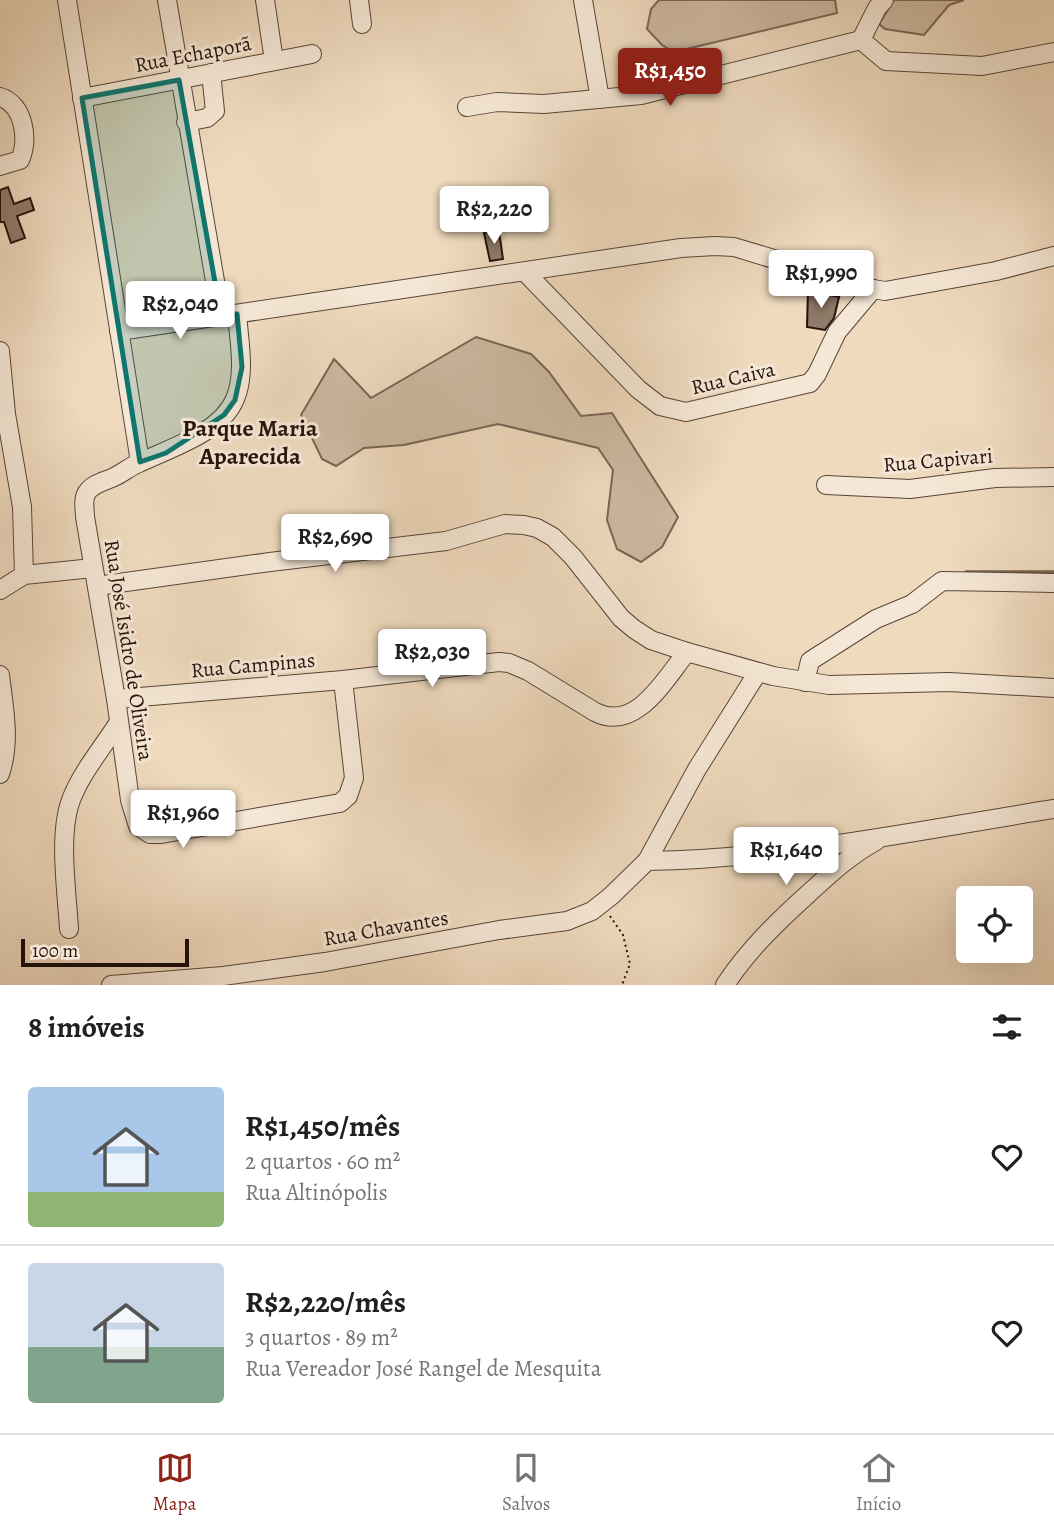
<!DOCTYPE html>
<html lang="pt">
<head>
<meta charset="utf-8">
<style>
  :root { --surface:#fff; --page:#f6f6f6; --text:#202124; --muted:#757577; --line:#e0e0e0; --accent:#8f2418 }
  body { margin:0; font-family:Alegreya,serif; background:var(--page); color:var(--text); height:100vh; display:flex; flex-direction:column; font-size:26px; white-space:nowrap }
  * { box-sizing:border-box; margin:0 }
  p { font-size:23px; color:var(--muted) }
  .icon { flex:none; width:38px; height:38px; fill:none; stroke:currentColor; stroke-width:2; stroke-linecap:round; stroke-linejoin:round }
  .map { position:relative; height:985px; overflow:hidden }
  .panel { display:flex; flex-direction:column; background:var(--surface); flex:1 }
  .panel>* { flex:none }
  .controls { position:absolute; left:956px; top:886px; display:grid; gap:14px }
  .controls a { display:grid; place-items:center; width:77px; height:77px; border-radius:7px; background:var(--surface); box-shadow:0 7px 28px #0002; font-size:35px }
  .scale { position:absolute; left:21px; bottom:18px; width:168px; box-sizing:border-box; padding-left:7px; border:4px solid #26130c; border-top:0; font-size:19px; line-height:24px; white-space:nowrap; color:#26130c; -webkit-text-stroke:5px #f5e7d5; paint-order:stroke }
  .price { position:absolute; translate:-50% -60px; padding:0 16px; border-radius:7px; background:#fff; color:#222; font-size:23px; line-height:46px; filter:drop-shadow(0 2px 4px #0008) }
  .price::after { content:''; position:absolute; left:50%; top:42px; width:21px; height:16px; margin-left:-10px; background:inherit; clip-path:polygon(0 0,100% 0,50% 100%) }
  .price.current { background:var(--accent); color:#fff }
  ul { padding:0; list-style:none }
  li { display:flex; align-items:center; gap:21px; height:175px; padding:0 28px }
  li+li { border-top:2px solid var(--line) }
  li span { display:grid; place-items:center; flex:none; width:196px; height:140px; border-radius:7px; color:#555 }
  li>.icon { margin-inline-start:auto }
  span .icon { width:84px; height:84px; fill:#fffc; stroke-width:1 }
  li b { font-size:30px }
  h2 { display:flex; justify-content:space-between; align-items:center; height:84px; padding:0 28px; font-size:30px }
  .tab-bar { display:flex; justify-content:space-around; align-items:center; height:98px; border-top:2px solid var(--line); background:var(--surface); font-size:19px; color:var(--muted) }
  .tab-bar a { display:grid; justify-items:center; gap:4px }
  .tab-bar .current { color:var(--accent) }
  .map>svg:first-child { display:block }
  .green { fill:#cdb8a0; stroke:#7a6656; stroke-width:2 }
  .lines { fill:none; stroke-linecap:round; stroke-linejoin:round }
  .stream { stroke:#766252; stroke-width:3.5 }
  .building { fill:#8f7a69; stroke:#26130c; stroke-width:2 }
  .minor-casing { stroke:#584538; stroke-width:20 }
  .path { stroke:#26130c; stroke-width:2; stroke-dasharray:2 3.5; stroke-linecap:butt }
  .minor { stroke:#f5e7d5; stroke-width:18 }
  .marked { fill:#0f766e; fill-opacity:0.2; stroke:#0f766e; stroke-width:5; stroke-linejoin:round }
  .labels { text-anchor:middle; stroke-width:6; stroke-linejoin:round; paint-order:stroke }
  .street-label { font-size:21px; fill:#26130c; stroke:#f5e7d5 }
  .quarter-label { font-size:24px; font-weight:bold; fill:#26130c; stroke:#f5e7d5 }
</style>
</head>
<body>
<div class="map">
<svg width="1054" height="985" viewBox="0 0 1054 985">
  <rect width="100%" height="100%" fill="#efdabe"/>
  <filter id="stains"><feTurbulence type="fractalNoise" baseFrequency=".00286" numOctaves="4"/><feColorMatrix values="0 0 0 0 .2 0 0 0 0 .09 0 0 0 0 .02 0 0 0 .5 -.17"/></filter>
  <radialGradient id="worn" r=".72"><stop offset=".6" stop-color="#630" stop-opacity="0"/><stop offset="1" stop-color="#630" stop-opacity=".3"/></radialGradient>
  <!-- green -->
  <g class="green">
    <path d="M659,0H835L837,13L674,52L662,45L647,29L651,9Z"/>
    <path d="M894,0H964L949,5L924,35L885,29L879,24Z"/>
    <path d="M476,337L531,354L549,372L581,416L612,413L678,517L662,547L641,562L617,549L607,520L613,470L598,448L498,424L404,445L364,448L336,466L322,459L301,415L334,359L371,398Z"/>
  </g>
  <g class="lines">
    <!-- stream -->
    <path class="stream" d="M966,572H1054"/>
  </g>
  <!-- building -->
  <g class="building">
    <path d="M8,187L14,204L30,198L34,210L17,216L25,238L11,243L4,222H0V190Z"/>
    <path d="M499,231L503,259L490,261L484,233Z"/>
    <path d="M808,290L839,297L834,318L825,330L807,327Z"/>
  </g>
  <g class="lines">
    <!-- minor casing -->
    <g class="minor-casing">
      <g id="minor">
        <path d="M67,0L140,462"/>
        <path d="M167,0L221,316"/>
        <path d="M265,0L274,61"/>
        <path d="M359,0L362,24"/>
        <path d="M583,0L600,99"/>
        <path d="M861,40L886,61L982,66L1054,52"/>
        <path d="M861,40L877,8L884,0"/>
        <path d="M0,97C24,104 29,139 20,160L0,166"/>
        <path d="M82,98L312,54"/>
        <path d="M467,107L497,102L544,104L641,95L861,40"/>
        <path d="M186,122L207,118L215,111L211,73"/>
        <path d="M525,272L638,389L660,406L686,412L810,383L817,374L837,332L873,289"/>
        <path d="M237,314C239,341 246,373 235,399C221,433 170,448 139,463C131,466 124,472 116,476C107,481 94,483 88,491C82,498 85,509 85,517L116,699L130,800L138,826L150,834H161L340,803L348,796L354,778L343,680"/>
        <path d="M119,331L681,248L715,246L734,247L873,289L885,291L996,271L1054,256"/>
        <path d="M0,351L6,414L22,507L24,575"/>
        <path d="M826,485L910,489L995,478L1054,477"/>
        <path d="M97,586L270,562L446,541L505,524L524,525L537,528L553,537L573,557L621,618L634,629L651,640L687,652L773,676L829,685L949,682L1054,688"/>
        <path d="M0,590L24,575L93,568"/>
        <path d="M0,675C4,709 11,741 0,774"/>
        <path d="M805,682L810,661L876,619L912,604L942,581L1054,583"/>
        <path d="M116,699L343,680L499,662L509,663L528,671L595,712C636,733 665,679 687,652"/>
        <path d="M647,861L697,769L758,672"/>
        <path d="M69,929C67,893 58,834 71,800C81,773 103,747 119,722"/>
        <path d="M111,985L223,976L325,962L499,930L567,921L592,911L611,896L647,861C784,859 919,830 1054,809"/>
        <path d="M725,985C748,950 777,922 808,894C830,874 850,855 876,841"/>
      </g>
    </g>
    <!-- path -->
    <path class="path" d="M610,916L623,935L630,964L622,985"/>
    <!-- minor -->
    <use href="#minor" class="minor"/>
  </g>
  <!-- marked area -->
  <path class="marked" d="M179,80L221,316L237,314L242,367L235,400L224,415L166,453L140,462L82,98Z"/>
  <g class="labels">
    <!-- street labels -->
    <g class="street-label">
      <text transform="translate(193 54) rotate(-11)" y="7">Rua Echaporã</text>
      <text transform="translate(733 378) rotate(-13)" y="7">Rua Caiva</text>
      <text transform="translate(938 460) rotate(-5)" y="7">Rua Capivari</text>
      <text transform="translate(129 650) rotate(81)" y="7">Rua José Isidro de Oliveira</text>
      <text transform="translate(253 665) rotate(-5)" y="7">Rua Campinas</text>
      <text transform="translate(386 928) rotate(-10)" y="7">Rua Chavantes</text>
    </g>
    <!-- quarter labels -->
    <g class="quarter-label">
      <text x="250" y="436">Parque Maria<tspan x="250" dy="28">Aparecida</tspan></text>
    </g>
  </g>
  <rect width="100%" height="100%" filter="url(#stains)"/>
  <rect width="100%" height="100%" fill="url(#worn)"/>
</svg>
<div class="controls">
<a><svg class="icon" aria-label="locate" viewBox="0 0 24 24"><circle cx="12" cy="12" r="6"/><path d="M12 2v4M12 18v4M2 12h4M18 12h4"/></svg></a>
</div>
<div class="scale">100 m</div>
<b class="price current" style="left:670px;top:108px">R$1,450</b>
<b class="price" style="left:494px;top:246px">R$2,220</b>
<b class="price" style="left:821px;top:310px">R$1,990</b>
<b class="price" style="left:180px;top:341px">R$2,040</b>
<b class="price" style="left:335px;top:574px">R$2,690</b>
<b class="price" style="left:432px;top:689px">R$2,030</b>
<b class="price" style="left:183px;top:850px">R$1,960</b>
<b class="price" style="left:786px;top:887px">R$1,640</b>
</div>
<section class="panel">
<h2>8 imóveis<svg class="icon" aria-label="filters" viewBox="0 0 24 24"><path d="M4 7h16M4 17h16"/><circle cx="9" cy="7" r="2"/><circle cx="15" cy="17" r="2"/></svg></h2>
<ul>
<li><span style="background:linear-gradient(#a9c7e8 75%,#8fb573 0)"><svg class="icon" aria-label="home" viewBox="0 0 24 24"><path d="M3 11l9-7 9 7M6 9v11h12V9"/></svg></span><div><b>R$1,450/mês</b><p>2 quartos · 60 m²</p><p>Rua Altinópolis</p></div><svg class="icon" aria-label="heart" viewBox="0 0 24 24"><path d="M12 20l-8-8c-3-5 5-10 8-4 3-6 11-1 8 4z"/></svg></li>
<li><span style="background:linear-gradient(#c9d6e8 60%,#7fa58c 0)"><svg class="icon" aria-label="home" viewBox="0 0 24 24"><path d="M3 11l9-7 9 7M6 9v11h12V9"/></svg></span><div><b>R$2,220/mês</b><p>3 quartos · 89 m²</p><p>Rua Vereador José Rangel de Mesquita</p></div><svg class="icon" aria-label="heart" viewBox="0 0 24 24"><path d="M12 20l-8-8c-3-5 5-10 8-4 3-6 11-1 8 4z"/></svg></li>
</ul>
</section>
<nav class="tab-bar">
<a class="current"><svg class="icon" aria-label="map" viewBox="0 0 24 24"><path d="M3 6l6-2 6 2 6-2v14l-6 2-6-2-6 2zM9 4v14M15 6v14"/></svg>Mapa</a>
<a><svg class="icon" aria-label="saved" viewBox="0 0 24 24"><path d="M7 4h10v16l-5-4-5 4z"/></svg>Salvos</a>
<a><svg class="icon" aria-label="home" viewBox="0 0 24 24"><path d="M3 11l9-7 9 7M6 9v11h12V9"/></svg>Início</a>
</nav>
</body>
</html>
